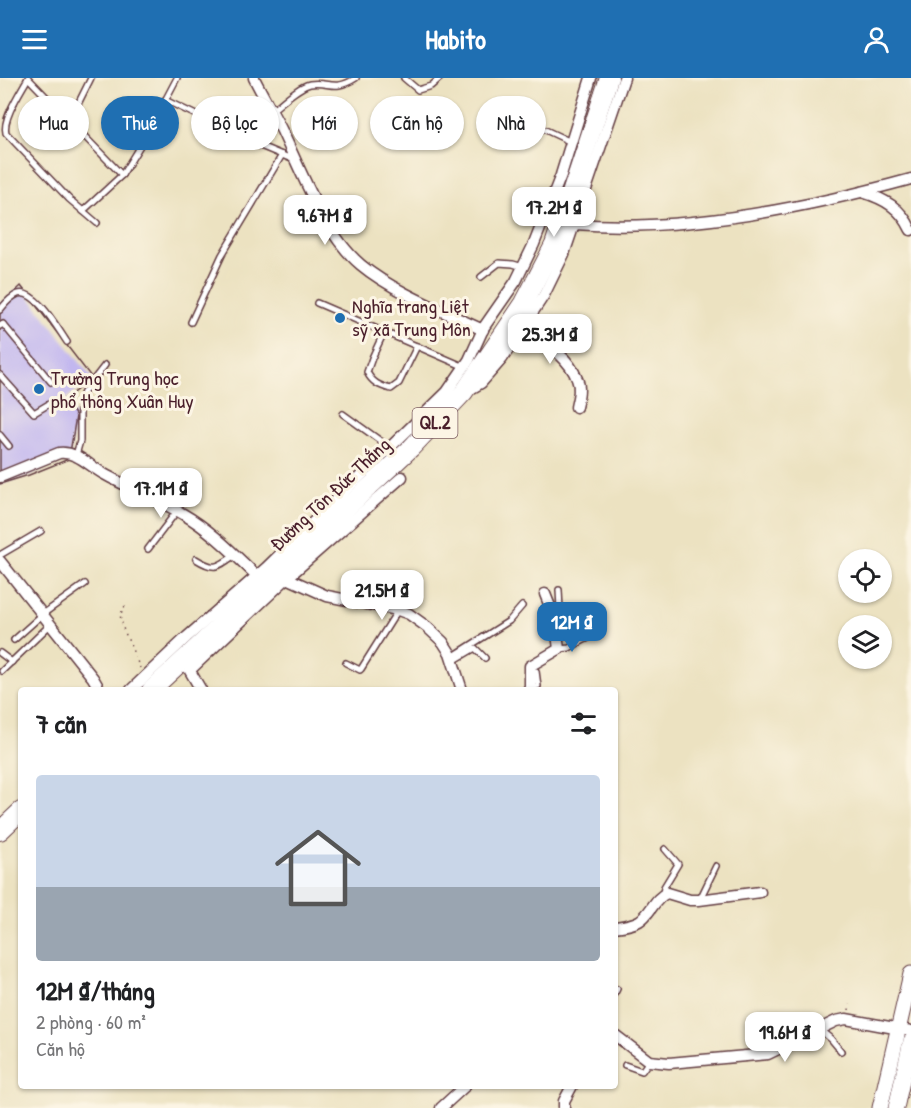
<!DOCTYPE html>
<html lang="vi">
<head>
<meta charset="utf-8">
<style>
  :root { --surface:#fff; --page:#f6f6f6; --text:#202124; --muted:#757577; --line:#e0e0e0; --accent:#1f6fb2 }
  body { margin:0; font-family:"Patrick Hand",sans-serif; background:var(--page); color:var(--text); height:100vh; display:flex; flex-direction:column; font-size:22px; white-space:nowrap }
  * { box-sizing:border-box; margin:0 }
  p { font-size:20px; color:var(--muted) }
  .icon { flex:none; width:33px; height:33px; fill:none; stroke:currentColor; stroke-width:2; stroke-linecap:round; stroke-linejoin:round }
  .map { position:relative; flex:1; overflow:hidden }
  .panel { position:absolute; left:18px; top:609px; width:600px; height:402px; display:flex; flex-direction:column; background:var(--surface); border-radius:6px; box-shadow:0 2px 4px #0004 }
  .panel>* { flex:none }
  .guide { position:absolute; left:18px; top:18px; width:600px; height:54px; display:flex; gap:12px }
  .buttons { position:absolute; left:838px; top:471px; display:grid; gap:12px }
  .buttons a { display:grid; place-items:center; width:54px; height:54px; border-radius:50%; background:var(--surface); box-shadow:0 2px 4px #0004; font-size:30px }
  .price { position:absolute; translate:-50% -51px; padding:0 14px; border-radius:12px; background:#fff; color:#222; font-size:20px; line-height:39px; filter:drop-shadow(0 2px 3px #0008) }
  .price::after { content:''; position:absolute; left:50%; top:36px; width:18px; height:14px; margin-left:-9px; background:inherit; clip-path:polygon(0 0,100% 0,50% 100%) }
  .price.on { background:var(--accent); color:#fff }
  ul { padding:0; list-style:none }
  li { display:grid; align-content:center; gap:12px; height:318px; padding:0 18px }
  li+li { border-top:2px solid var(--line) }
  li span { display:grid; place-items:center; height:186px; border-radius:6px; color:#555 }
  li>.icon { margin-inline-start:auto }
  span .icon { width:108px; height:108px; fill:#fffc; stroke-width:1 }
  li b { font-size:26px }
  h2 { display:flex; justify-content:space-between; align-items:center; height:72px; padding:0 18px; font-size:26px }
  .chip { padding:0 21px; border-radius:27px; background:var(--surface); box-shadow:0 2px 4px #0004; font-size:21px; line-height:54px }
  .chip.on { background:var(--accent); color:#fff }
  header { display:flex; justify-content:space-between; align-items:center; height:78px; padding:0 18px; background:var(--accent); color:#fff; font-size:27px; font-weight:800 }
  .map>svg:first-child { display:block }
  .building { fill:#c2b7ef }
  .lines { fill:none; stroke-linecap:round; stroke-linejoin:round }
  .service-casing { stroke:#623c42; stroke-width:8 }
  .minor-casing { stroke:#623c42; stroke-width:13 }
  .secondary-casing { stroke:#623c42; stroke-width:17 }
  .trunk-casing { stroke:#623c42; stroke-width:20 }
  .path { stroke:#623c42; stroke-width:1.5; stroke-dasharray:1.5 4.5; stroke-linecap:butt }
  .service { stroke:#fff; stroke-width:5 }
  .minor { stroke:#fff; stroke-width:10 }
  .secondary { stroke:#fff; stroke-width:15 }
  .trunk { stroke:#fff; stroke-width:18 }
  .poi-dot { fill:#1f6fb2; stroke:#fcf5e5; stroke-width:2 }
  .labels { text-anchor:middle; stroke-width:6; stroke-linejoin:round; paint-order:stroke }
  .shield { fill:#fcf5e5; stroke:#7f5f63; stroke-width:1.5 }
  .shield-label { font-size:18px; font-weight:bold; fill:#4a1f2b }
  .poi-label { font-size:20px; fill:#4a1f2b; stroke:#fcf5e5; text-anchor:start }
  .street-label { font-size:20px; fill:#4a1f2b; stroke:#fcf5e5 }
</style>
</head>
<body>
<header><svg class="icon" aria-label="menu" viewBox="0 0 24 24"><path d="M4 6h16M4 12h16M4 18h16"/></svg>Habito<svg class="icon" aria-label="person" viewBox="0 0 24 24"><circle cx="12" cy="8" r="4"/><path d="M4 21q1-7 8-7t8 7"/></svg></header>
<div class="map">
<svg width="911" height="1030" viewBox="0 0 911 1030">
  <rect width="100%" height="100%" fill="#fcf5e5"/>
  <filter id="ink" filterUnits="userSpaceOnUse"><feTurbulence type="fractalNoise" baseFrequency=".0167" numOctaves="2"/><feDisplacementMap in="SourceGraphic" scale="12" xChannelSelector="R" yChannelSelector="G"/><feConvolveMatrix kernelMatrix="1 2 1 2 8 2 1 2 1" color-interpolation-filters="sRGB"/></filter>
  <filter id="wash" filterUnits="userSpaceOnUse"><feTurbulence type="fractalNoise" baseFrequency=".008" numOctaves="4" result="noise"/><feDisplacementMap in="SourceGraphic" scale="24" xChannelSelector="R" yChannelSelector="G"/><feGaussianBlur stdDeviation="1.35" result="paint"/><feColorMatrix in="noise" values="0 0 0 0 0 0 0 0 0 0 0 0 0 0 0 0 0 1.4 0 .05"/><feComposite in="paint" operator="in"/></filter>
  <g filter="url(#wash)">
    <rect width="100%" height="100%" fill="#ece2c1"/>
    <g id="blocks">
      <!-- building -->
      <path class="building" d="M21,208L92,300L65,321L76,338L69,381L29,397L0,406V228Z"/>
    </g>
  </g>
  <g filter="url(#ink)">
    <use href="#blocks" fill-opacity="0" stroke="#623c42" stroke-width="1.5"/>
    <g class="lines">
      <!-- service casing -->
      <g class="service-casing">
        <g id="service">
          <path d="M28,0C21,13 2,41 6,55L69,121L97,145"/>
          <path d="M28,0L122,97L83,133"/>
          <path d="M404,0L418,12L431,8L440,0"/>
          <path d="M165,22L258,67L294,82"/>
          <path d="M503,32L571,64"/>
          <path d="M271,33C282,25 297,9 310,6C329,3 334,14 356,0"/>
          <path d="M69,44L91,0"/>
          <path d="M122,97L149,53L177,0"/>
          <path d="M481,199L499,185L513,186L523,189"/>
          <path d="M317,225L465,289"/>
          <path d="M0,232C5,226 10,219 18,216C35,210 58,251 67,264"/>
          <path d="M191,244L222,177L282,77"/>
          <path d="M0,248L3,246L51,304"/>
          <path d="M384,254L372,280L367,294C372,305 380,308 391,311L399,305L417,268"/>
          <path d="M0,297L34,335L49,326"/>
          <path d="M343,336L389,369"/>
          <path d="M0,357L9,368"/>
          <path d="M76,377L80,363V324L84,314L105,287"/>
          <path d="M148,471L177,433"/>
          <path d="M0,477L41,453"/>
          <path d="M196,481C215,493 218,489 235,477"/>
          <path d="M556,540L560,531L559,512"/>
          <path d="M555,544L583,528"/>
          <path d="M14,562L43,536L85,506"/>
          <path d="M559,571L569,570L596,556"/>
          <path d="M0,575L12,584"/>
          <path d="M452,579L509,543L522,528"/>
          <path d="M453,583L475,570L485,580"/>
          <path d="M346,585L360,592L361,591L398,532"/>
          <path d="M2,593L51,546"/>
          <path d="M529,611L538,608L536,593"/>
          <path d="M663,816L664,809L678,786L665,771"/>
          <path d="M700,821L716,788"/>
          <path d="M615,915L617,911"/>
          <path d="M819,951L831,961L841,973"/>
          <path d="M625,987L642,993L649,983"/>
        </g>
      </g>
      <!-- minor casing -->
      <g class="minor-casing">
        <g id="minor">
          <path d="M254,0C263,18 273,35 282,53C302,95 325,157 361,187C392,213 445,234 483,252"/>
          <path d="M862,114C885,121 901,130 911,152"/>
          <path d="M575,146C684,155 806,130 911,101"/>
          <path d="M523,249C542,263 568,277 577,301C581,310 578,320 576,329"/>
          <path d="M469,312L481,305L502,281L544,217L564,176L624,0"/>
          <path d="M0,399L59,375C77,373 88,387 104,396C129,410 157,421 183,436C211,452 234,476 257,498"/>
          <path d="M0,483L93,600L100,612"/>
          <path d="M287,500L327,518L398,532L409,536L427,549L443,564L450,575L462,612"/>
          <path d="M131,612L187,559L266,490L447,314L469,282L484,249L516,203L534,166L561,97L591,0"/>
          <path d="M201,612L190,593L192,590L287,500L402,399"/>
          <path d="M528,612L530,609V588L559,571L555,541L545,516"/>
          <path d="M615,849C623,848 632,847 639,843C651,836 654,820 667,815L690,822H699L760,814"/>
          <path d="M615,957L649,983L669,985L768,976L836,943L846,941L911,953"/>
          <path d="M441,1030L465,1008"/>
          <path d="M564,1030V1023L572,1008"/>
        </g>
      </g>
      <!-- secondary casing -->
      <g class="secondary-casing">
        <g id="secondary">
          <path d="M880,1030L911,896"/>
          <path d="M896,1030L911,963"/>
        </g>
      </g>
      <!-- trunk casing -->
      <g class="trunk-casing">
        <g id="trunk">
          <path d="M151,612L411,370L464,314L524,225L554,167L609,0"/>
          <path d="M0,753L21,733"/>
        </g>
      </g>
      <!-- path -->
      <g class="path">
        <path d="M125,528L120,537L123,550L140,590"/>
        <path d="M849,932L850,926"/>
      </g>
      <!-- service -->
      <use href="#service" class="service"/>
      <!-- minor -->
      <use href="#minor" class="minor"/>
      <!-- secondary -->
      <use href="#secondary" class="secondary"/>
      <!-- trunk -->
      <use href="#trunk" class="trunk"/>
    </g>
  </g>
  <!-- markers -->
  <g class="poi-dot">
    <circle cx="340" cy="240" r="6"/>
    <circle cx="39" cy="311" r="6"/>
  </g>
  <g class="labels">
    <!-- shield labels -->
    <rect class="shield" x="412.5" y="330" width="45" height="30" rx="4.5"/>
    <g class="shield-label">
      <text x="435" y="351">QL.2</text>
    </g>
    <!-- poi labels -->
    <g class="poi-label">
      <text x="352" y="235">Nghĩa trang Liệt<tspan x="352" dy="23">sỹ xã Trung Môn</tspan></text>
      <text x="51" y="307">Trường Trung học<tspan x="51" dy="23">phổ thông Xuân Huy</tspan></text>
    </g>
    <!-- street labels -->
    <g class="street-label">
      <text transform="translate(330 416) rotate(-43)" y="7">Đường Tôn Đức Thắng</text>
    </g>
  </g>
</svg>
<div class="buttons">
<a><svg class="icon" aria-label="locate" viewBox="0 0 24 24"><circle cx="12" cy="12" r="6"/><path d="M12 2v4M12 18v4M2 12h4M18 12h4"/></svg></a>
<a><svg class="icon" aria-label="layers" viewBox="0 0 24 24"><path d="M12 4l9 5-9 5-9-5zM3 14l9 5 9-5"/></svg></a>
</div>
<b class="price" style="left:554px;top:160px">17.2M ₫</b>
<b class="price" style="left:325px;top:168px">9.67M ₫</b>
<b class="price" style="left:550px;top:287px">25.3M ₫</b>
<b class="price" style="left:161px;top:441px">17.1M ₫</b>
<b class="price" style="left:382px;top:543px">21.5M ₫</b>
<b class="price on" style="left:572px;top:575px">12M ₫</b>
<b class="price" style="left:785px;top:985px">19.6M ₫</b>
<div class="guide">
<a class="chip">Mua</a>
<a class="chip on">Thuê</a>
<a class="chip">Bộ lọc</a>
<a class="chip">Mới</a>
<a class="chip">Căn hộ</a>
<a class="chip">Nhà</a>
</div>
<section class="panel">
<h2>7 căn<svg class="icon" aria-label="filters" viewBox="0 0 24 24"><path d="M4 7h16M4 17h16"/><circle cx="9" cy="7" r="2"/><circle cx="15" cy="17" r="2"/></svg></h2>
<ul>
<li><span style="background:linear-gradient(#c9d6e8 60%,#9aa5b1 0)"><svg class="icon" aria-label="home" viewBox="0 0 24 24"><path d="M3 11l9-7 9 7M6 9v11h12V9"/></svg></span><div><b>12M ₫/tháng</b><p>2 phòng · 60 m²</p><p>Căn hộ</p></div></li>
</ul>
</section>
</div>
</body>
</html>
